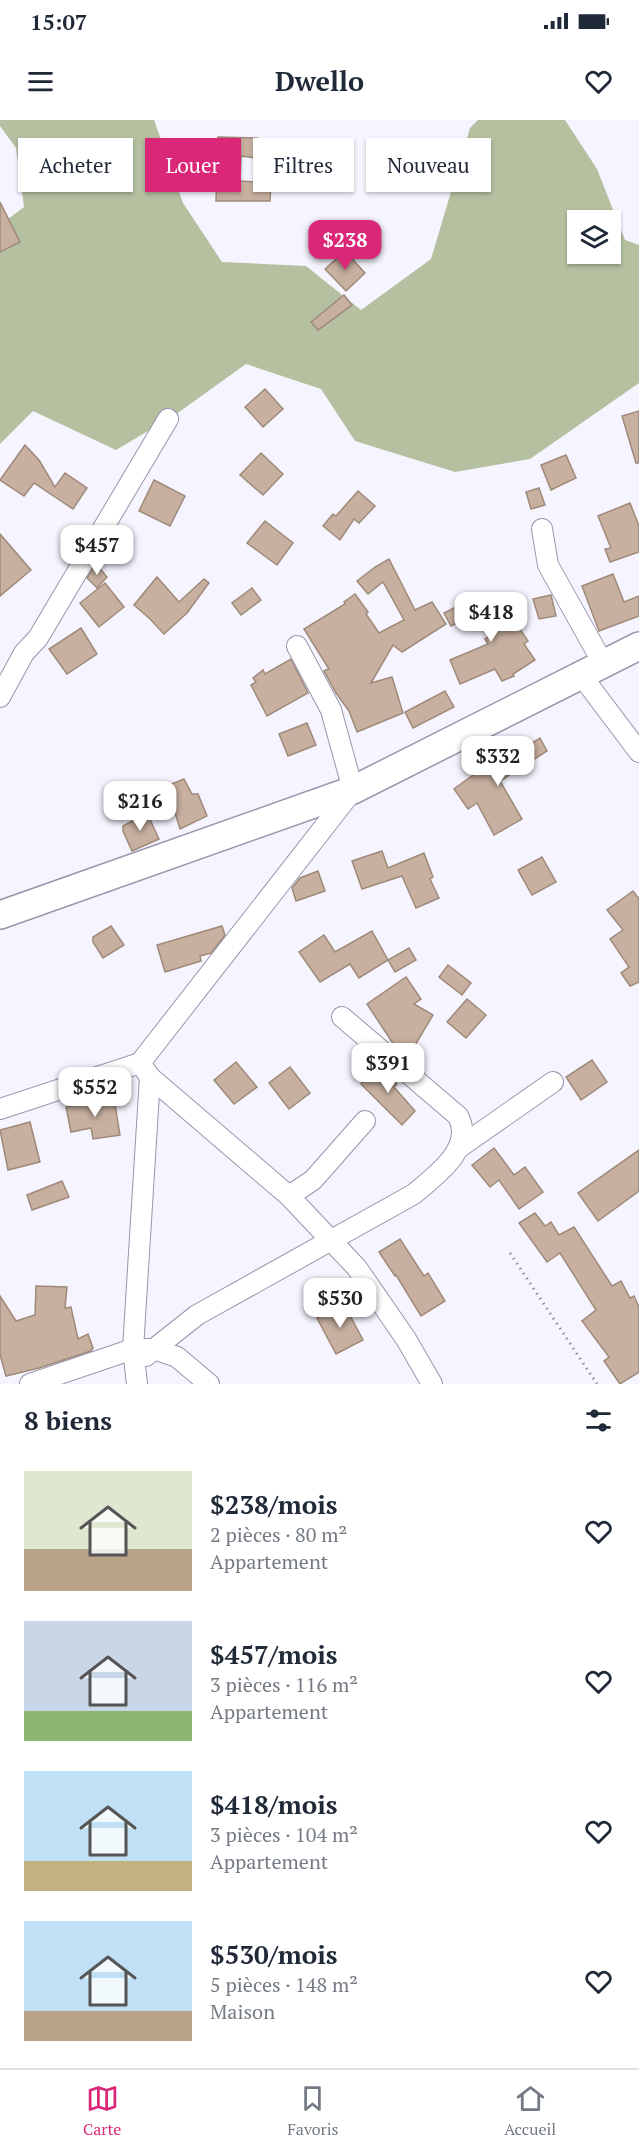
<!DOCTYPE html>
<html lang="fr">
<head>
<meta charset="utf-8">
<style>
  :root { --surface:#fff; --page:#f6f6f7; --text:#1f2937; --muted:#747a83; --line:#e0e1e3; --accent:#db2777 }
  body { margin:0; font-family:"PT Serif",serif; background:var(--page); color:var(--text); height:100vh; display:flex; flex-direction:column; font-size:22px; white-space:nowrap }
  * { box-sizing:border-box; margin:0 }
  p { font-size:20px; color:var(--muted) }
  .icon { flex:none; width:33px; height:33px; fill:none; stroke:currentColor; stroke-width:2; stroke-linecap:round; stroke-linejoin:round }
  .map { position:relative; height:1264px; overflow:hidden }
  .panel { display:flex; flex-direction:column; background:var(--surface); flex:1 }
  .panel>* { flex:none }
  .guide { position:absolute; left:18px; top:18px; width:603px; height:54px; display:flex; gap:12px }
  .fabs { position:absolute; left:567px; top:90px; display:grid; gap:12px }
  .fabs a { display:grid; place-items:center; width:54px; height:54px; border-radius:0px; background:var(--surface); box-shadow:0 2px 4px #0004; font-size:30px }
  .price { position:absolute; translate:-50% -51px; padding:0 14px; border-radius:12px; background:#fff; color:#222; font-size:20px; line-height:39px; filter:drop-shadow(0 2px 3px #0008) }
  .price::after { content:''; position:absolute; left:50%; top:36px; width:18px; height:14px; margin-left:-9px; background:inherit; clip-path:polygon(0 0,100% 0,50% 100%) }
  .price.active { background:var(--accent); color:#fff }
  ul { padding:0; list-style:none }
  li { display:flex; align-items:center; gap:18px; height:150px; padding:0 24px }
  li span { display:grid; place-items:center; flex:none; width:168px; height:120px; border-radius:0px; color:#555 }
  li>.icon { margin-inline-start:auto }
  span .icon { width:72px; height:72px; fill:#fffc; stroke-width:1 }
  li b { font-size:26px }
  h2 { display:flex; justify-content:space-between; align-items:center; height:72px; padding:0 24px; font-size:26px }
  .tag { padding:0 21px; border-radius:0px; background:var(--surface); box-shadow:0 2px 4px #0004; font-size:21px; line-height:54px }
  .tag.active { background:var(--accent); color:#fff }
  .status { display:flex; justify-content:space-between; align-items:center; height:42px; padding:0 30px; background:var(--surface); direction:ltr }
  .status svg { height:16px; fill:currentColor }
  header { display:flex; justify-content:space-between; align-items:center; height:78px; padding:0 24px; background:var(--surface); font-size:27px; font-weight:700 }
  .dock { display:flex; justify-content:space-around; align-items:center; height:84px; border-top:2px solid var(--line); background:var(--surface); font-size:16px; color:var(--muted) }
  .dock a { display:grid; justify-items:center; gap:3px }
  .dock .active { color:var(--accent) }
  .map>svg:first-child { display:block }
  .forest { fill:#b4c0a0; fill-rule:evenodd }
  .building { fill:#c7b0a0; stroke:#9f8a7a; stroke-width:1.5 }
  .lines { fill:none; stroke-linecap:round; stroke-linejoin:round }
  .minor-casing { stroke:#9895ad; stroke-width:22 }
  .highway-casing { stroke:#9895ad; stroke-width:30 }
  .path { stroke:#93929c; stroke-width:3; stroke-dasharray:1.5 4.5; stroke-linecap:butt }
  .minor { stroke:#fff; stroke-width:20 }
  .highway { stroke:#fff; stroke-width:27 }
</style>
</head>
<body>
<div class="status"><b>15:07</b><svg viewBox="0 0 49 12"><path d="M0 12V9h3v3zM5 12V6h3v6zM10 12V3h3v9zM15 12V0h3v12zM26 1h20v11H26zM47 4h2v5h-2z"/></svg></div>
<header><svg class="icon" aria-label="menu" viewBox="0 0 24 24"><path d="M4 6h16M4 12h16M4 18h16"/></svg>Dwello<svg class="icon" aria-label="heart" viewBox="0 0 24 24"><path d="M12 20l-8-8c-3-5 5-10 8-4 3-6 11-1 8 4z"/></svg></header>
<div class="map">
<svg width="639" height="1264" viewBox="0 0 639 1264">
  <rect width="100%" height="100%" fill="#f6f5ff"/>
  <!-- forest -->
  <path class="forest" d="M0,0H154L183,83L222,142L306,146L361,190L431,139L470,8L478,0H565L597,49L625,120L639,125V263L530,339L455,352L355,321L321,269L246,244L175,295L116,330L33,291L0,324V105L24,87L16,28L0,6ZM578,100H610V134H578Z"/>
  <!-- building -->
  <g class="building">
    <path d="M218,17L257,18L256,38L241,36L240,61L271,63L270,81H216Z"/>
    <path d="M0,82L20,122L0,132Z"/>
    <path d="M345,131L365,153L346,171L325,149Z"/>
    <path d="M344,175L352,185L318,210L311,202Z"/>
    <path d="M265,269L283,289L263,307L245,287Z"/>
    <path d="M639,291V343H636L622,296Z"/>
    <path d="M25,325L39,340L55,367L65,353L87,368L73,389L34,363L24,376L0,360Z"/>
    <path d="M261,333L283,354L263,375L240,355Z"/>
    <path d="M566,335L576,358L551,370L541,345Z"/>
    <path d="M154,360L185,376L170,406L139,391Z"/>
    <path d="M539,368L545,385L531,389L526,372Z"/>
    <path d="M358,371L375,386L359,403L354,399L340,420L323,406L333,394L336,396Z"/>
    <path d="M630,383L639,406V432L610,442L605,429L611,428L598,396Z"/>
    <path d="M265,401L293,423L277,445L247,423Z"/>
    <path d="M0,414L31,450L0,476Z"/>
    <path d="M389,439L415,490L432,482L446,504L402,532L393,525L371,563L392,557L403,593L357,612L349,591L336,573L324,551L329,549L304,509L345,484L344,482L355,474L368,492L366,494L379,513L404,500L383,462L368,474L357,461L375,447Z"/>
    <path d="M96,444L107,457L97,468L87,458Z"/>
    <path d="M613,454L624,482L639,476V496L599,511L582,466Z"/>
    <path d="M157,457L179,482L204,459L209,463L187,493L164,514L150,499L134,485Z"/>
    <path d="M105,463L124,487L99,507L80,483Z"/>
    <path d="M252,468L261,480L241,495L232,483Z"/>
    <path d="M479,475L485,487L499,480L503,484L528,521L524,524L535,540L513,554L514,556L502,561L495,549L460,564L450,540L488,524L485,519L493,514L480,491L451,506L444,493Z"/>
    <path d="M551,475L556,496L539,499L533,479Z"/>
    <path d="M81,508L97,534L67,554L49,529Z"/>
    <path d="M291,539L308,573L267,596L251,565L256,562L253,558L263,550L265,554Z"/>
    <path d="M445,571L454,587L413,608L405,592Z"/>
    <path d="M307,603L316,625L288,636L279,614Z"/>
    <path d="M540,618L547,631L500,661L522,699L494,715L477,683L468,689L454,669L508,630L511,636Z"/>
    <path d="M184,659L192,674H198L207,696L180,709L172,683L145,690L140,677Z"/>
    <path d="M147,693L159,719L132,731L123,711V706Z"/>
    <path d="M382,731L388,748L424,733L433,757L430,759L439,778L416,788L402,756L362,769L352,741Z"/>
    <path d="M542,737L556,762L532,775L518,750Z"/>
    <path d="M318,751L325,771L296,781L292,768L300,758Z"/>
    <path d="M633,771L639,779V862L630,866L621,853L629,847L610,819L623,810L607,790Z"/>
    <path d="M111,806L124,825L103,838L93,822V817Z"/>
    <path d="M222,806L225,815L211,833L200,836L201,841L165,852L157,825Z"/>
    <path d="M372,811L388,840L359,858L350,844L320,862L299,832L324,815L335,832Z"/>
    <path d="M409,828L416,840L395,852L388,840Z"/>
    <path d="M448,845L471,863L462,875L439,857Z"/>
    <path d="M406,857L421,879L414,884L433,895L408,937L394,925L367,884Z"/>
    <path d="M467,879L486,895L466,918L447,902Z"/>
    <path d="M592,940L607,962L581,980L566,957Z"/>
    <path d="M236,942L257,967L234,984L214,960Z"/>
    <path d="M378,943L392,955L390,957L397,964L394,967L415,991L402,1005L361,964L378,946L376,944Z"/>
    <path d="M290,947L310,973L289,989L269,963Z"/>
    <path d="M114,978L120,1015L93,1019L91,1008L71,1012L66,987Z"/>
    <path d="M30,1002L40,1042L8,1050L0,1010Z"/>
    <path d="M494,1028L514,1055L525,1047L543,1072L519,1089L499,1060L490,1067L472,1045Z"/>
    <path d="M639,1030V1071L598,1101L578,1073Z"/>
    <path d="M62,1061L69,1077L32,1090L27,1075Z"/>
    <path d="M535,1093L545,1106L551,1102L559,1115L574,1107L612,1166L621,1161L630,1178L634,1176L639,1187V1252L620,1264L604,1241L609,1237L582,1201L596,1190L560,1133L547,1142L519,1103Z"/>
    <path d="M400,1119L424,1156L428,1153L445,1181L421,1196L396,1155L395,1156L379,1132Z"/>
    <path d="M36,1166L67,1167L65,1188L71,1187L78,1219L88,1214L93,1228L91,1231L39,1248L6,1256L0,1235V1176L16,1201L35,1195Z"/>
    <path d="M344,1184L363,1220L336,1234L317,1198Z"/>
  </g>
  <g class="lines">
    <!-- minor casing -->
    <g class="minor-casing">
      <g id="minor">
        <path d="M542,409L548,445L604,545"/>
        <path d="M297,526L331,590L353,670L140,943L150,957L289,1076L357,1148L406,1219L432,1264"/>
        <path d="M581,555L639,632"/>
        <path d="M0,577L24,533L38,518L168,299"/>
        <path d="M0,989L140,943"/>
        <path d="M460,1027L553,962"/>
        <path d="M289,1076L313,1060L365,1001"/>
        <path d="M146,1236L154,1229L177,1237L209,1264"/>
        <path d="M30,1264L133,1229H154L197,1195L414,1074C436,1055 475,1028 458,996L342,897"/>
        <path d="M137,1264L133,1229L150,957"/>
      </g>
    </g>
    <!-- highway casing -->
    <g class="highway-casing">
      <path id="highway" d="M0,795L353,670L639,526"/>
    </g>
    <!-- path -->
    <path class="path" d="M510,1133L597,1264"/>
    <!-- minor -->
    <use href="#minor" class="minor"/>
    <!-- highway -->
    <use href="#highway" class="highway"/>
  </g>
</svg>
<div class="fabs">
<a><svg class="icon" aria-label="layers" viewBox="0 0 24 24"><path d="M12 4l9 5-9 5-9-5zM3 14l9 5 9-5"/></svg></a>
</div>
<b class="price active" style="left:345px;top:151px">$238</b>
<b class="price" style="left:97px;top:456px">$457</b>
<b class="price" style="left:491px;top:523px">$418</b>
<b class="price" style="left:498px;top:667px">$332</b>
<b class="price" style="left:140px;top:712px">$216</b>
<b class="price" style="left:388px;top:974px">$391</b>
<b class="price" style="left:95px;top:998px">$552</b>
<b class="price" style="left:340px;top:1209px">$530</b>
<div class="guide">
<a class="tag">Acheter</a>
<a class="tag active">Louer</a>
<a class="tag">Filtres</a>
<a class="tag">Nouveau</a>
</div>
</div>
<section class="panel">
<h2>8 biens<svg class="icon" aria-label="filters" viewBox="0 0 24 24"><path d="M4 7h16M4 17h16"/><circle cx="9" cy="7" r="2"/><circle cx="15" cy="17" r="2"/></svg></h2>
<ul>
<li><span style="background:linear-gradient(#dfe7d0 65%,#b9a48a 0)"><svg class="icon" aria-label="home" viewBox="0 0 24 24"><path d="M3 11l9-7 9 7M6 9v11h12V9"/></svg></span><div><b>$238/mois</b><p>2 pièces · 80 m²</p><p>Appartement</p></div><svg class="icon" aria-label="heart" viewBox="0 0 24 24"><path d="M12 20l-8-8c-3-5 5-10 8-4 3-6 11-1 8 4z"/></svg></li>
<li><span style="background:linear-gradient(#c9d6e8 75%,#8fb573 0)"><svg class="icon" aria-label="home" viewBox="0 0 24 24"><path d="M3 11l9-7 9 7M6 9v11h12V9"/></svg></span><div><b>$457/mois</b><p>3 pièces · 116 m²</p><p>Appartement</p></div><svg class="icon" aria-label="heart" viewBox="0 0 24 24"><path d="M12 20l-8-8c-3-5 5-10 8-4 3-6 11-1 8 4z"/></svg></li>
<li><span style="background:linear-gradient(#bfe0f5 75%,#c2b280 0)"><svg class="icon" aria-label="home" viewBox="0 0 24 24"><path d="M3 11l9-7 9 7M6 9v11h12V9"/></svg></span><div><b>$418/mois</b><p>3 pièces · 104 m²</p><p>Appartement</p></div><svg class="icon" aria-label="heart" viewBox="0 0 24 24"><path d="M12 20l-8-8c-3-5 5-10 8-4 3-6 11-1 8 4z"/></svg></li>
<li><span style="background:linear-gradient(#bfe0f5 75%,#b9a48a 0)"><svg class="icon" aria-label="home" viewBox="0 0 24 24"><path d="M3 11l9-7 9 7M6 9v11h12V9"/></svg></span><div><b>$530/mois</b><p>5 pièces · 148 m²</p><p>Maison</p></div><svg class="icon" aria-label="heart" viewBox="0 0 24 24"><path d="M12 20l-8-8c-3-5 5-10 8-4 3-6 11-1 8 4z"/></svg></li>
</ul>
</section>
<nav class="dock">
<a class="active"><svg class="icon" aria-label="map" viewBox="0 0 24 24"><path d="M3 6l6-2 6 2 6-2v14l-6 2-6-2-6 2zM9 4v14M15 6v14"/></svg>Carte</a>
<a><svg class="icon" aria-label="saved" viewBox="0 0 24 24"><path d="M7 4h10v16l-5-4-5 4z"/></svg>Favoris</a>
<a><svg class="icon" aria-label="home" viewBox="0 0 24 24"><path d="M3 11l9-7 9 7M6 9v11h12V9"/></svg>Accueil</a>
</nav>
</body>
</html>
